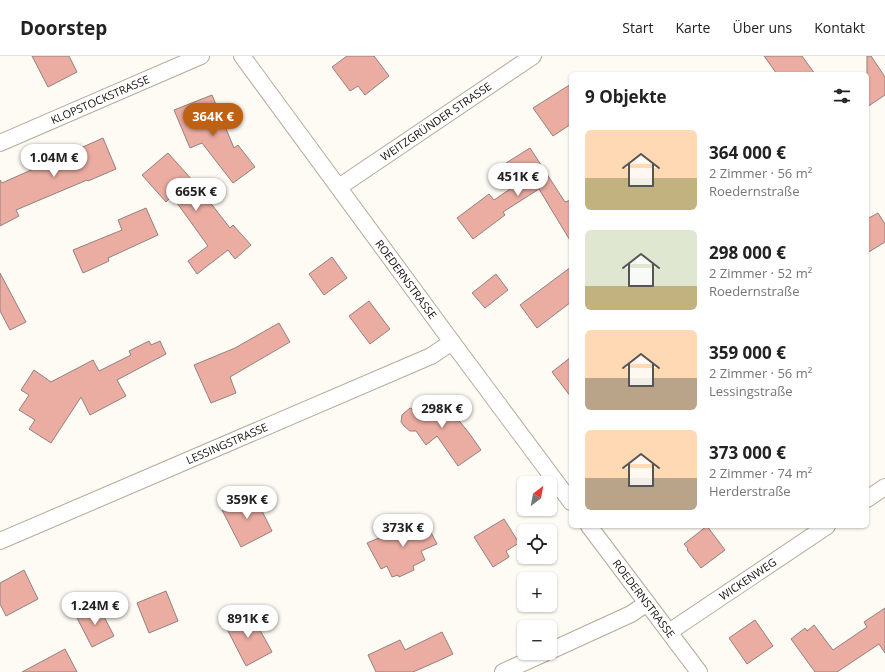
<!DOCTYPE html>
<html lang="de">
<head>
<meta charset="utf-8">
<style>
  :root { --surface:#fff; --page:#f2f2f2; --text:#222; --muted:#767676; --line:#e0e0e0; --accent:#be6113 }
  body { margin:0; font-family:"Open Sans",sans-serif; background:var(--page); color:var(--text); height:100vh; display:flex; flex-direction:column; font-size:15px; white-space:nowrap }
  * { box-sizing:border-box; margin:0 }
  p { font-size:13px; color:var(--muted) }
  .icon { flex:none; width:22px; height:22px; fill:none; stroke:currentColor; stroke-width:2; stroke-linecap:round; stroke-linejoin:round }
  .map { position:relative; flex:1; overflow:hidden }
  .details { position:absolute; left:569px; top:16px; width:300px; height:456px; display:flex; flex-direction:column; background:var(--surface); border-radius:6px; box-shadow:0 1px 3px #0004 }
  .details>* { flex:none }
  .needle { width:26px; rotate:32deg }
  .controls { position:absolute; left:517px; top:420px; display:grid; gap:8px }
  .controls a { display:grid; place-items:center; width:40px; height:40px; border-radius:6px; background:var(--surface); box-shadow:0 1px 3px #0004; font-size:20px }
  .price { position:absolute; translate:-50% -34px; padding:0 9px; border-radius:14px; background:#fff; color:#222; font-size:13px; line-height:26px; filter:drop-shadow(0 1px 2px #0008) }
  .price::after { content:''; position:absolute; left:50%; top:24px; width:12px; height:9px; margin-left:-6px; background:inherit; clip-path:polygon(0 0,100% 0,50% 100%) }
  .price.selected { background:var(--accent); color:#fff }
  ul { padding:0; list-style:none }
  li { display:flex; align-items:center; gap:12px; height:100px; padding:0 16px }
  li span { display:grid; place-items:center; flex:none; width:112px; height:80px; border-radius:6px; color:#555 }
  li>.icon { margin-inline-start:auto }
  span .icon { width:48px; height:48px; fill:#fffc; stroke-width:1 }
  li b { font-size:17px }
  h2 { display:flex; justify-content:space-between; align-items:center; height:48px; padding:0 16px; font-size:17px }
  header { display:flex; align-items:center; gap:24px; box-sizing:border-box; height:56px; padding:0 20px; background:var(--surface); border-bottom:1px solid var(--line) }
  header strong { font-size:19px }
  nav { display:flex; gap:22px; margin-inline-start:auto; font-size:14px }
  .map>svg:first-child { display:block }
  .building { fill:#ebaca2; stroke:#94817e }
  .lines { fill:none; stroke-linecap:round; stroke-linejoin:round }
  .street-casing { stroke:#b4aa9b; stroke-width:18 }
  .street { stroke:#fff; stroke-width:16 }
  .labels { text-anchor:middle; stroke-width:3; stroke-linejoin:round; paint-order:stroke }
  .street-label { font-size:11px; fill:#13100b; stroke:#fff }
</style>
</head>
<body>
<header>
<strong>Doorstep</strong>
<nav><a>Start</a><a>Karte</a><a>Über uns</a><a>Kontakt</a></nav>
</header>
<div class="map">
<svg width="885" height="616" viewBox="0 0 885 616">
  <rect width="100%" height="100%" fill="#fefaf4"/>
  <!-- building -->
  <g class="building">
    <path d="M32,0H69L77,16L48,31Z"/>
    <path d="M347,0H374L389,20L365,39L358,30L350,35L332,11Z"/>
    <path d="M764,0H802L815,18H777Z"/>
    <path d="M867,0H871L885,21V39L867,51Z"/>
    <path d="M571,28V68L553,80L533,52Z"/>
    <path d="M212,39L234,92L238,89L255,111L233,127L202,87L190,92L174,54Z"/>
    <path d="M103,82L116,113L88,125L87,124L16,154L19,160L0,170V124L2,127Z"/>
    <path d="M530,92L565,146L571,144V186L539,133L503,156L505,159L473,183L457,162L489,138L494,144L519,127L506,107Z"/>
    <path d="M168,97L210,144L209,145L230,172L233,169L251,189L235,203L228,194L197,218L188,205L208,190L172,140L166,146L142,119Z"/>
    <path d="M146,152L158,179L108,202L109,205L83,217L73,194L122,174L118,164Z"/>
    <path d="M878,157L885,168V186L867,197V163Z"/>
    <path d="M332,201L347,222L324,239L309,218Z"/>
    <path d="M571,211V246L537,272L520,249Z"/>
    <path d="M0,217L26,266L10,274L0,255Z"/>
    <path d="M496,218L508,234L485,252L472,237Z"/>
    <path d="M369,245L390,273L370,288L349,260Z"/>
    <path d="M279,267L290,286L230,321L236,337L211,347L194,309L235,292Z"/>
    <path d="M149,285L151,289L160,285L166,298L117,324L126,340L90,359L81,341L51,387L29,373L35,364L19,354L29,339L21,334L34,314L51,326L93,304L99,315L131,299L129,295Z"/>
    <path d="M571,301V341L552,316Z"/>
    <path d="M438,339L469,377L481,394L458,410L437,380L426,389L416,375H410L404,370L401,366L402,359L410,352L416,355Z"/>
    <path d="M253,437L272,475L241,491L222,454Z"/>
    <path d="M424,463L437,488L421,495L425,504L413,510L414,514L399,521L398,519L392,521L387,510L381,513L367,487Z"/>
    <path d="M504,463L519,487L506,495L509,501L493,511L474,481Z"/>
    <path d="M707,470L725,494L701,512L687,494L688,493L684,488Z"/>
    <path d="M24,514L38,543L6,560L0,548V527Z"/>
    <path d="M166,535L178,565L149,577L137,547Z"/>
    <path d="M98,549L114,580L92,591L76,560Z"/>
    <path d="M885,552V597L879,588L837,616H815L791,583L805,572L807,575L814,569L833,594L867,571L864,566Z"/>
    <path d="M250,556L272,596L246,610L225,569Z"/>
    <path d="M755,564L773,590L747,608L729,582Z"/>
    <path d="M442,576L453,598L438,605L413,616H376L368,599L400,584L405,594Z"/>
    <path d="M65,593L77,616H22Z"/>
  </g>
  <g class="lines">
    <!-- street casing -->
    <g class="street-casing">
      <g id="street">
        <path id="s1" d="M242,0L452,286L571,446"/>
        <path id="s2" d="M0,87L201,0"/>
        <path id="s3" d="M339,131L533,0"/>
        <path d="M867,443L885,431"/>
        <path id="s4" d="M589,470L699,616"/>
        <path id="s5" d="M0,485L431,300L452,286"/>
        <path id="s6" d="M669,576L827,470"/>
        <path d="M550,595L631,558L647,547"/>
        <path d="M503,616L545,597"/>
      </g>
    </g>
    <!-- street -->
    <use href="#street" class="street"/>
  </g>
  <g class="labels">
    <!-- street labels -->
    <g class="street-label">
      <text dy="4" stroke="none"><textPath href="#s2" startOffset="109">KLOPSTOCKSTRASSE</textPath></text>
      <text dy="4" stroke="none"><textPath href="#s3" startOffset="117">WEITZGRÜNDER STRASSE</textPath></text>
      <text dy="4" stroke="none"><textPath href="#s1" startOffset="277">ROEDERNSTRASSE</textPath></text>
      <text dy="4" stroke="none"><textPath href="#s5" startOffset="247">LESSINGSTRASSE</textPath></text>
      <text dy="4" stroke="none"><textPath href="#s6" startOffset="95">WICKENWEG</textPath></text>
      <text dy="4" stroke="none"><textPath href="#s4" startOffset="91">ROEDERNSTRASSE</textPath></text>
    </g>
  </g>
</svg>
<div class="controls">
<a><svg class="needle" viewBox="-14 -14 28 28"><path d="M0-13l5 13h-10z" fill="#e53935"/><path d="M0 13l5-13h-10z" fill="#767676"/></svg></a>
<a><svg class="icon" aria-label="locate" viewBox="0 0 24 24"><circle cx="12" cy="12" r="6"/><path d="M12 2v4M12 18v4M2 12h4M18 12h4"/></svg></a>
<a>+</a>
<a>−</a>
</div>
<b class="price selected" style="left:213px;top:81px">364K €</b>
<b class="price" style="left:54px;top:122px">1.04M €</b>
<b class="price" style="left:518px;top:141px">451K €</b>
<b class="price" style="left:196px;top:156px">665K €</b>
<b class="price" style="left:442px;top:373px">298K €</b>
<b class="price" style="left:247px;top:464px">359K €</b>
<b class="price" style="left:403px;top:492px">373K €</b>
<b class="price" style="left:95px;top:570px">1.24M €</b>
<b class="price" style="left:248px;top:583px">891K €</b>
<section class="details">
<h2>9 Objekte<svg class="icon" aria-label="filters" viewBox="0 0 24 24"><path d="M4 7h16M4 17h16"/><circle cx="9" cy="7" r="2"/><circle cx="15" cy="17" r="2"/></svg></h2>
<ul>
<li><span style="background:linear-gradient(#ffd9b3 60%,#c2b280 0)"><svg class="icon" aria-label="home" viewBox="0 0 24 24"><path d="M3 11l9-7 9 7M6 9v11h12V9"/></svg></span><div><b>364 000 €</b><p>2 Zimmer · 56 m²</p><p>Roedernstraße</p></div></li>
<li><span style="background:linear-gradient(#dfe7d0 70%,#c2b280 0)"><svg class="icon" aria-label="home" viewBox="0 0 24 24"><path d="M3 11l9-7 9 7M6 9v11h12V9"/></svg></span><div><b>298 000 €</b><p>2 Zimmer · 52 m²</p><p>Roedernstraße</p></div></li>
<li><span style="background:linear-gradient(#ffd9b3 60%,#b9a48a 0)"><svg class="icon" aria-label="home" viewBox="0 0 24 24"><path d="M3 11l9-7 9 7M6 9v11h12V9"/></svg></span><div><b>359 000 €</b><p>2 Zimmer · 56 m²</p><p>Lessingstraße</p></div></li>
<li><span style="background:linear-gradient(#ffd9b3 60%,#b9a48a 0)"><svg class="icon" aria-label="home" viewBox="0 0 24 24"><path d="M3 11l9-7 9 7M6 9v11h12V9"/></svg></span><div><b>373 000 €</b><p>2 Zimmer · 74 m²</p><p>Herderstraße</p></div></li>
</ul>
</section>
</div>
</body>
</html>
